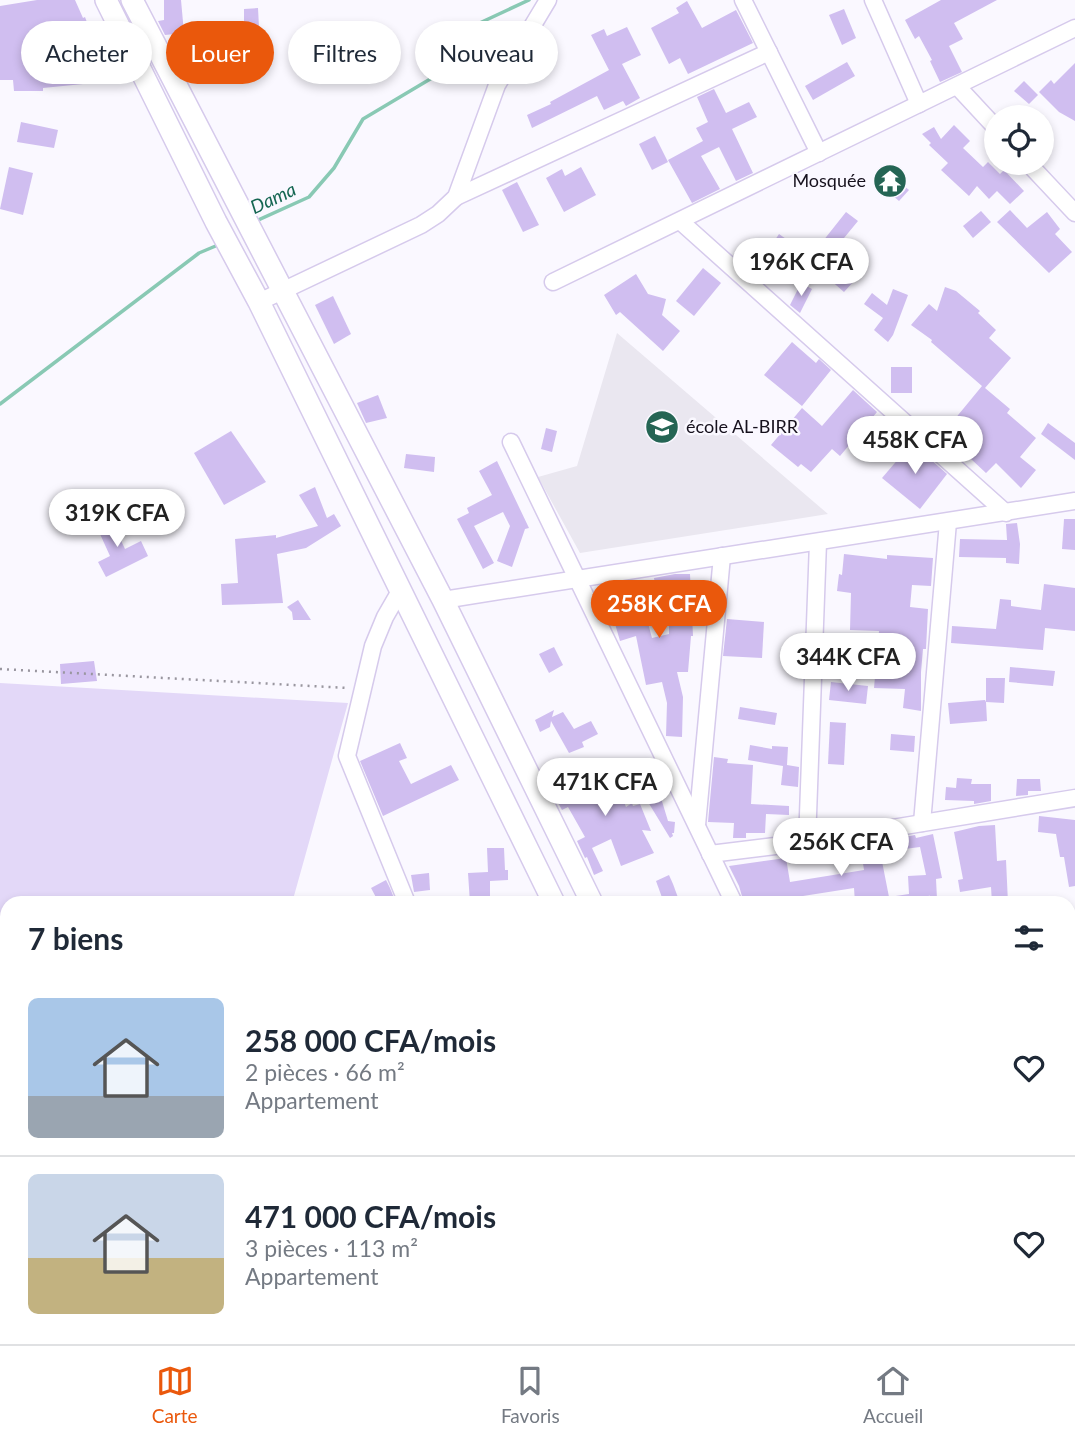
<!DOCTYPE html>
<html lang="fr">
<head>
<meta charset="utf-8">
<style>
  :root { --surface:#fff; --page:#f2f2f3; --text:#1f2937; --muted:#747a83; --line:#e0e1e3; --accent:#ea580c }
  body { margin:0; font-family:Lato,sans-serif; background:var(--page); color:var(--text); height:100vh; display:flex; flex-direction:column; font-size:26px; white-space:nowrap }
  * { box-sizing:border-box; margin:0 }
  p { font-size:23px; color:var(--muted) }
  .icon { flex:none; width:38px; height:38px; fill:none; stroke:currentColor; stroke-width:2; stroke-linecap:round; stroke-linejoin:round }
  .map { position:relative; flex:1; overflow:hidden }
  .side { position:absolute; left:0px; top:896px; width:1076px; height:448px; display:flex; flex-direction:column; background:var(--surface); border-radius:21px 21px 0 0; box-shadow:0 4px 10px #0003 }
  .side>* { flex:none }
  .hud { position:absolute; left:21px; top:21px; width:700px; height:63px; display:flex; gap:14px }
  .fabs { position:absolute; left:984px; top:105px; display:grid; gap:14px }
  .fabs a { display:grid; place-items:center; width:70px; height:70px; border-radius:50%; background:var(--surface); box-shadow:0 4px 10px #0003; font-size:35px }
  .price { position:absolute; translate:-50% -60px; padding:0 16px; border-radius:24px; background:#fff; color:#222; font-size:23px; line-height:46px; filter:drop-shadow(0 2px 4px #0008) }
  .price::after { content:''; position:absolute; left:50%; top:42px; width:21px; height:16px; margin-left:-10px; background:inherit; clip-path:polygon(0 0,100% 0,50% 100%) }
  .price.selected { background:var(--accent); color:#fff }
  ul { padding:0; list-style:none }
  li { display:flex; align-items:center; gap:21px; height:175px; padding:0 28px }
  li+li { border-top:2px solid var(--line) }
  li span { display:grid; place-items:center; flex:none; width:196px; height:140px; border-radius:10px; color:#555 }
  li>.icon { margin-inline-start:auto }
  span .icon { width:84px; height:84px; fill:#fffc; stroke-width:1 }
  li b { font-size:30px }
  h2 { display:flex; justify-content:space-between; align-items:center; height:84px; padding:0 28px; font-size:30px }
  .pill { padding:0 24px; border-radius:32px; background:var(--surface); box-shadow:0 4px 10px #0003; font-size:24px; line-height:63px }
  .pill.selected { background:var(--accent); color:#fff }
  .tab-bar { display:flex; justify-content:space-around; align-items:center; height:98px; border-top:2px solid var(--line); background:var(--surface); font-size:19px; color:var(--muted) }
  .tab-bar a { display:grid; justify-items:center; gap:4px }
  .tab-bar .selected { color:var(--accent) }
  .map>svg:first-child { display:block }
  .built { fill:#eae7f0 }
  .green { fill:#e3d8f8 }
  .lines { fill:none; stroke-linecap:round; stroke-linejoin:round }
  .stream { stroke:#89c9b4; stroke-width:3.5 }
  .building { fill:#d0bef0 }
  .street-casing { stroke:#d6caec; stroke-width:19 }
  .secondary-casing { stroke:#d6caec; stroke-width:24 }
  .path { stroke:#99969f; stroke-width:2.5; stroke-dasharray:2 5; stroke-linecap:butt }
  .street { stroke:#fff; stroke-width:16 }
  .secondary { stroke:#fff; stroke-width:21 }
  .labels { text-anchor:middle; stroke-width:5; stroke-linejoin:round; paint-order:stroke }
  .poi-label { font-size:18px; fill:#16111d; stroke:#faf8ff; text-anchor:end }
  .water-label { font-size:19px; font-style:italic; fill:#156652; stroke:#faf8ff }
</style>
</head>
<body>
<div class="map">
<svg width="1075" height="1344" viewBox="0 0 1075 1344">
  <rect width="100%" height="100%" fill="#faf8ff"/>
  <!-- built -->
  <path class="built" d="M617,333L828,514L580,553L538,477L577,466Z"/>
  <!-- green -->
  <path class="green" d="M0,683L348,703L292,903H7V1071L0,1072Z"/>
  <g class="lines">
    <!-- stream -->
    <g class="stream">
      <path d="M254,222L309,197L334,168L363,119L442,72L456,34L529,0"/>
      <path d="M0,404L199,253L218,245"/>
    </g>
  </g>
  <!-- building -->
  <g class="building">
    <path d="M37,0H75L83,18L85,17L105,71L83,80V84L43,88V91H14L13,80H0V6Z"/>
    <path d="M164,0H181L184,33L165,35L158,21L164,20Z"/>
    <path d="M941,0H997L954,23L963,39L949,46L962,72L940,82L930,61L932,60L919,36L915,39L905,20Z"/>
    <path d="M687,1L702,28L736,10L753,43L688,74L680,58L669,64L651,28L679,13L676,8Z"/>
    <path d="M258,8L260,46L240,47V51L223,52L222,23L244,22V9Z"/>
    <path d="M844,9L856,38L842,45L829,15Z"/>
    <path d="M627,27L641,55L622,64L640,98L626,106L623,101L604,110L597,96L532,128L527,115L551,104L550,102L609,70L591,35L604,29L607,36Z"/>
    <path d="M847,62L855,76L813,100L805,86Z"/>
    <path d="M1075,63V121L1059,112L1039,92L1051,80L1054,84Z"/>
    <path d="M1024,81L1038,95L1029,104L1014,91Z"/>
    <path d="M714,89L726,113L749,102L757,117L732,129L753,173L736,181L719,147L701,156L720,189L692,203L668,160L703,141L696,128L708,122L697,97Z"/>
    <path d="M21,122L58,130L54,148L17,142Z"/>
    <path d="M954,125L970,141L963,148L983,167L988,162L1000,174L1004,170L1024,191L1010,204L997,191L989,199L977,186L969,196L941,170L948,163L929,145L931,143L922,134L934,127L941,139Z"/>
    <path d="M655,136L668,162L652,170L639,144Z"/>
    <path d="M9,167L33,173L23,215L0,209Z"/>
    <path d="M581,167L596,195L564,212L546,178L562,169L565,176Z"/>
    <path d="M887,172L909,190L899,201L878,183Z"/>
    <path d="M517,182L539,225L523,232L502,190Z"/>
    <path d="M1010,210L1027,228L1047,212L1060,229L1055,234L1072,252L1049,273L997,222Z"/>
    <path d="M981,211L991,222L973,238L963,226Z"/>
    <path d="M846,212L858,221L844,238L861,253L844,271L855,280L844,292L812,264L824,250L819,246Z"/>
    <path d="M779,234L796,246L782,267L765,255Z"/>
    <path d="M703,268L721,283L694,316L676,301Z"/>
    <path d="M636,274L648,294L666,299L662,315L680,331L663,351L620,312L616,315L604,295Z"/>
    <path d="M801,283L812,289L800,313L790,305Z"/>
    <path d="M945,287L956,291L980,311L978,313L996,330L989,338L1011,358L985,388L1010,409L1007,413L1036,438L1020,457L1036,470L1021,488L996,463L986,473L957,446L967,435L964,433L966,431L954,420L982,386L931,342L932,340L911,325L929,304L937,311Z"/>
    <path d="M893,289L908,295L893,335L888,342L874,330L883,318L864,304L872,293L887,305Z"/>
    <path d="M333,296L351,334L334,344L315,305Z"/>
    <path d="M792,342L816,363L819,359L831,370L802,406L764,375Z"/>
    <rect x="891" y="367" width="21" height="26"/>
    <path d="M853,390L877,412L840,456L832,449L811,472L801,464L798,467L771,445L802,408L822,426Z"/>
    <path d="M378,395L387,418L366,423L357,403Z"/>
    <path d="M1048,423L1075,443V460L1041,434Z"/>
    <path d="M546,428L557,431L552,452L541,449Z"/>
    <path d="M231,431L266,482L224,505L194,453Z"/>
    <path d="M912,443L947,474L920,509L882,478Z"/>
    <path d="M406,454L435,457L434,472L404,468Z"/>
    <path d="M497,461L529,528L525,529L512,567L497,561L510,526L503,512L474,526L494,563L483,569L457,519L469,513L467,508L492,495L479,471Z"/>
    <path d="M315,487L327,518L334,514L341,526L306,548L277,554L283,603L222,605L221,584L238,583L235,539L276,535V538L318,526L299,495Z"/>
    <path d="M106,517H110L125,549L141,541L148,556L106,577L98,562L110,556L95,523Z"/>
    <path d="M1064,519H1075V550L1062,549Z"/>
    <path d="M1017,523L1020,544L1019,564L1006,563V558L959,557L960,539L1007,540L1006,524Z"/>
    <path d="M844,554L887,559V555L933,558L931,586L912,585L910,607L928,609L926,649H923L921,672V711L903,708L905,689L874,688L879,631L850,630L851,593L837,591L839,574L842,575Z"/>
    <path d="M675,574H690L693,636H691L688,672H677L683,697L682,737L666,736L667,703L662,682L646,685L636,636L620,641L605,589L620,585L622,593L643,588L647,600L642,601L652,638L669,634V621H673L672,588L656,590L654,578Z"/>
    <path d="M1044,584L1075,588V631L1045,628L1043,650L951,643L952,626L996,629L1000,599L1011,600V606L1041,610Z"/>
    <path d="M298,600L311,620H293L292,612L287,607Z"/>
    <path d="M727,619L764,622L762,658L723,656Z"/>
    <path d="M554,647L563,665L549,673L539,654Z"/>
    <path d="M94,661L97,681L61,684L60,664Z"/>
    <path d="M1010,667L1055,671L1053,686L1009,682Z"/>
    <path d="M986,678H1005L1004,703L986,702L987,721L950,724L948,703L985,700L986,702Z"/>
    <path d="M831,682L868,686L866,704L829,700Z"/>
    <path d="M740,707L777,713L775,725L738,719Z"/>
    <path d="M554,710L552,717L563,712L574,729L591,721L598,734L582,742L584,747L569,753L551,721L550,727L540,732L535,720Z"/>
    <path d="M830,722L846,723L844,765L828,764Z"/>
    <path d="M891,734L915,736L914,752L890,750Z"/>
    <path d="M400,743L407,758L399,761L411,784L451,765L459,780L383,816L360,761Z"/>
    <path d="M750,745L772,749V746L788,747L787,765L799,767L798,787L781,785L783,766L748,760Z"/>
    <path d="M714,757L728,759L727,763L753,765L751,804L789,806V815L766,814L765,833H746V838H733L734,823L708,822Z"/>
    <path d="M594,770L597,776L611,770L626,807L632,803L633,806L640,804L651,831L642,830L654,853L621,866L611,839L592,848L603,871L594,875L587,857L585,858L577,841L585,837L568,807L562,810L550,788L568,781L569,782Z"/>
    <path d="M957,778L972,779L971,784H991V801L974,804V801L945,800L946,787L956,788Z"/>
    <path d="M1017,779H1040L1041,791H1028V795L1016,796Z"/>
    <path d="M661,798L668,821L675,822L674,833H672L673,836L670,838L648,802Z"/>
    <path d="M1039,816L1075,820V886L1069,887L1064,857H1060L1056,834L1038,832Z"/>
    <path d="M995,825L997,861L1006,860L1008,903H992L991,887L960,892L958,880L963,879L954,832L979,826Z"/>
    <path d="M933,834L942,878L936,879L937,899H931L929,895L928,903H855L854,888L803,896L804,903H744L739,886L729,866L786,858L790,882L864,870L860,844L878,841L889,897L909,894L908,876L926,875L920,847L897,850L893,839L915,835L916,838Z"/>
    <path d="M487,848H504L505,870H508V880L490,881V903H470L468,873L488,872Z"/>
    <path d="M429,873L430,890L414,892L411,875Z"/>
    <path d="M669,875L673,884L680,903H664L656,881Z"/>
    <path d="M386,880L390,888L396,903H379L371,888Z"/>
  </g>
  <g class="lines">
    <!-- street casing -->
    <g class="street-casing">
      <g id="street">
        <path d="M743,0L819,153"/>
        <path d="M873,0L919,104"/>
        <path d="M957,86L996,128"/>
        <path d="M1028,163L1075,213"/>
        <path d="M456,197L769,52"/>
        <path d="M680,221L1006,513"/>
        <path d="M553,282L1075,28"/>
        <path d="M259,302L421,225L438,214L456,197L497,85L548,0"/>
        <path d="M511,442L734,903"/>
        <path d="M400,591L385,617L373,646L347,756L407,903"/>
        <path d="M443,600L1075,501"/>
        <path d="M922,823L948,522"/>
        <path d="M697,825L722,556"/>
        <path d="M807,842L818,542"/>
        <path d="M710,854L807,842L1075,798"/>
        <path d="M1069,928L1075,927"/>
        <path d="M0,1092L7,1091"/>
        <path d="M1069,1137L1075,1136"/>
        <path d="M1069,1185L1075,1188"/>
        <path d="M0,1265L7,1258"/>
        <path d="M1069,1317L1075,1320"/>
        <path d="M296,1337L304,1344"/>
        <path d="M517,1337L518,1344"/>
        <path d="M923,1337L927,1344"/>
        <path d="M1067,1337L1070,1344"/>
        <path d="M150,1344L157,1337"/>
        <path d="M707,1344L714,1337"/>
      </g>
    </g>
    <!-- secondary casing -->
    <g class="secondary-casing">
      <g id="secondary">
        <path d="M106,0L216,222L259,302L554,903"/>
        <path d="M132,0L443,600L592,903"/>
        <path d="M769,1337L772,1344"/>
        <path d="M805,1337L808,1344"/>
      </g>
    </g>
    <!-- path -->
    <path class="path" d="M0,669L348,688"/>
    <!-- street -->
    <use href="#street" class="street"/>
    <!-- secondary -->
    <use href="#secondary" class="secondary"/>
  </g>
  <!-- icons -->
  <defs>
    <g id="temple-disc" transform="scale(1.75)"><circle r="9.5" fill="#256554" stroke="#faf8ff"/><path d="M0-6L5-2H3V0L6.5 2.5H4V6H1.5V3h-3V6H-4V2.5H-6.5L-3 0V-2H-5Z" fill="#fff"/></g>
    <g id="school-disc" transform="scale(1.75)"><circle r="9.5" fill="#256554" stroke="#faf8ff"/><path d="M0-5L7-2L0 1L-7-2ZM-4 1L0 2.5L4 1V4Q0 6-4 4Z" fill="#fff"/></g>
  </defs>
  <g fill-rule="evenodd">
    <use href="#temple-disc" x="890" y="181"/>
    <use href="#school-disc" x="662" y="427"/>
  </g>
  <g class="labels">
    <!-- poi labels -->
    <g class="poi-label">
      <text x="866" y="187">Mosquée</text>
      <text x="686" y="433" text-anchor="start">école AL-BIRR</text>
    </g>
    <!-- water labels -->
    <g class="water-label">
      <text transform="translate(273 198) rotate(-25)" y="7">Dama</text>
    </g>
  </g>
</svg>
<div class="fabs">
<a><svg class="icon" aria-label="locate" viewBox="0 0 24 24"><circle cx="12" cy="12" r="6"/><path d="M12 2v4M12 18v4M2 12h4M18 12h4"/></svg></a>
</div>
<b class="price" style="left:801px;top:298px">196K CFA</b>
<b class="price" style="left:915px;top:476px">458K CFA</b>
<b class="price" style="left:117px;top:549px">319K CFA</b>
<b class="price selected" style="left:659px;top:640px">258K CFA</b>
<b class="price" style="left:848px;top:693px">344K CFA</b>
<b class="price" style="left:605px;top:818px">471K CFA</b>
<b class="price" style="left:841px;top:878px">256K CFA</b>
<div class="hud">
<a class="pill">Acheter</a>
<a class="pill selected">Louer</a>
<a class="pill">Filtres</a>
<a class="pill">Nouveau</a>
</div>
<section class="side">
<h2>7 biens<svg class="icon" aria-label="filters" viewBox="0 0 24 24"><path d="M4 7h16M4 17h16"/><circle cx="9" cy="7" r="2"/><circle cx="15" cy="17" r="2"/></svg></h2>
<ul>
<li><span style="background:linear-gradient(#a9c7e8 70%,#9aa5b1 0)"><svg class="icon" aria-label="home" viewBox="0 0 24 24"><path d="M3 11l9-7 9 7M6 9v11h12V9"/></svg></span><div><b>258 000 CFA/mois</b><p>2 pièces · 66 m²</p><p>Appartement</p></div><svg class="icon" aria-label="heart" viewBox="0 0 24 24"><path d="M12 20l-8-8c-3-5 5-10 8-4 3-6 11-1 8 4z"/></svg></li>
<li><span style="background:linear-gradient(#c9d6e8 60%,#c2b280 0)"><svg class="icon" aria-label="home" viewBox="0 0 24 24"><path d="M3 11l9-7 9 7M6 9v11h12V9"/></svg></span><div><b>471 000 CFA/mois</b><p>3 pièces · 113 m²</p><p>Appartement</p></div><svg class="icon" aria-label="heart" viewBox="0 0 24 24"><path d="M12 20l-8-8c-3-5 5-10 8-4 3-6 11-1 8 4z"/></svg></li>
</ul>
</section>
</div>
<nav class="tab-bar">
<a class="selected"><svg class="icon" aria-label="map" viewBox="0 0 24 24"><path d="M3 6l6-2 6 2 6-2v14l-6 2-6-2-6 2zM9 4v14M15 6v14"/></svg>Carte</a>
<a><svg class="icon" aria-label="saved" viewBox="0 0 24 24"><path d="M7 4h10v16l-5-4-5 4z"/></svg>Favoris</a>
<a><svg class="icon" aria-label="home" viewBox="0 0 24 24"><path d="M3 11l9-7 9 7M6 9v11h12V9"/></svg>Accueil</a>
</nav>
</body>
</html>
